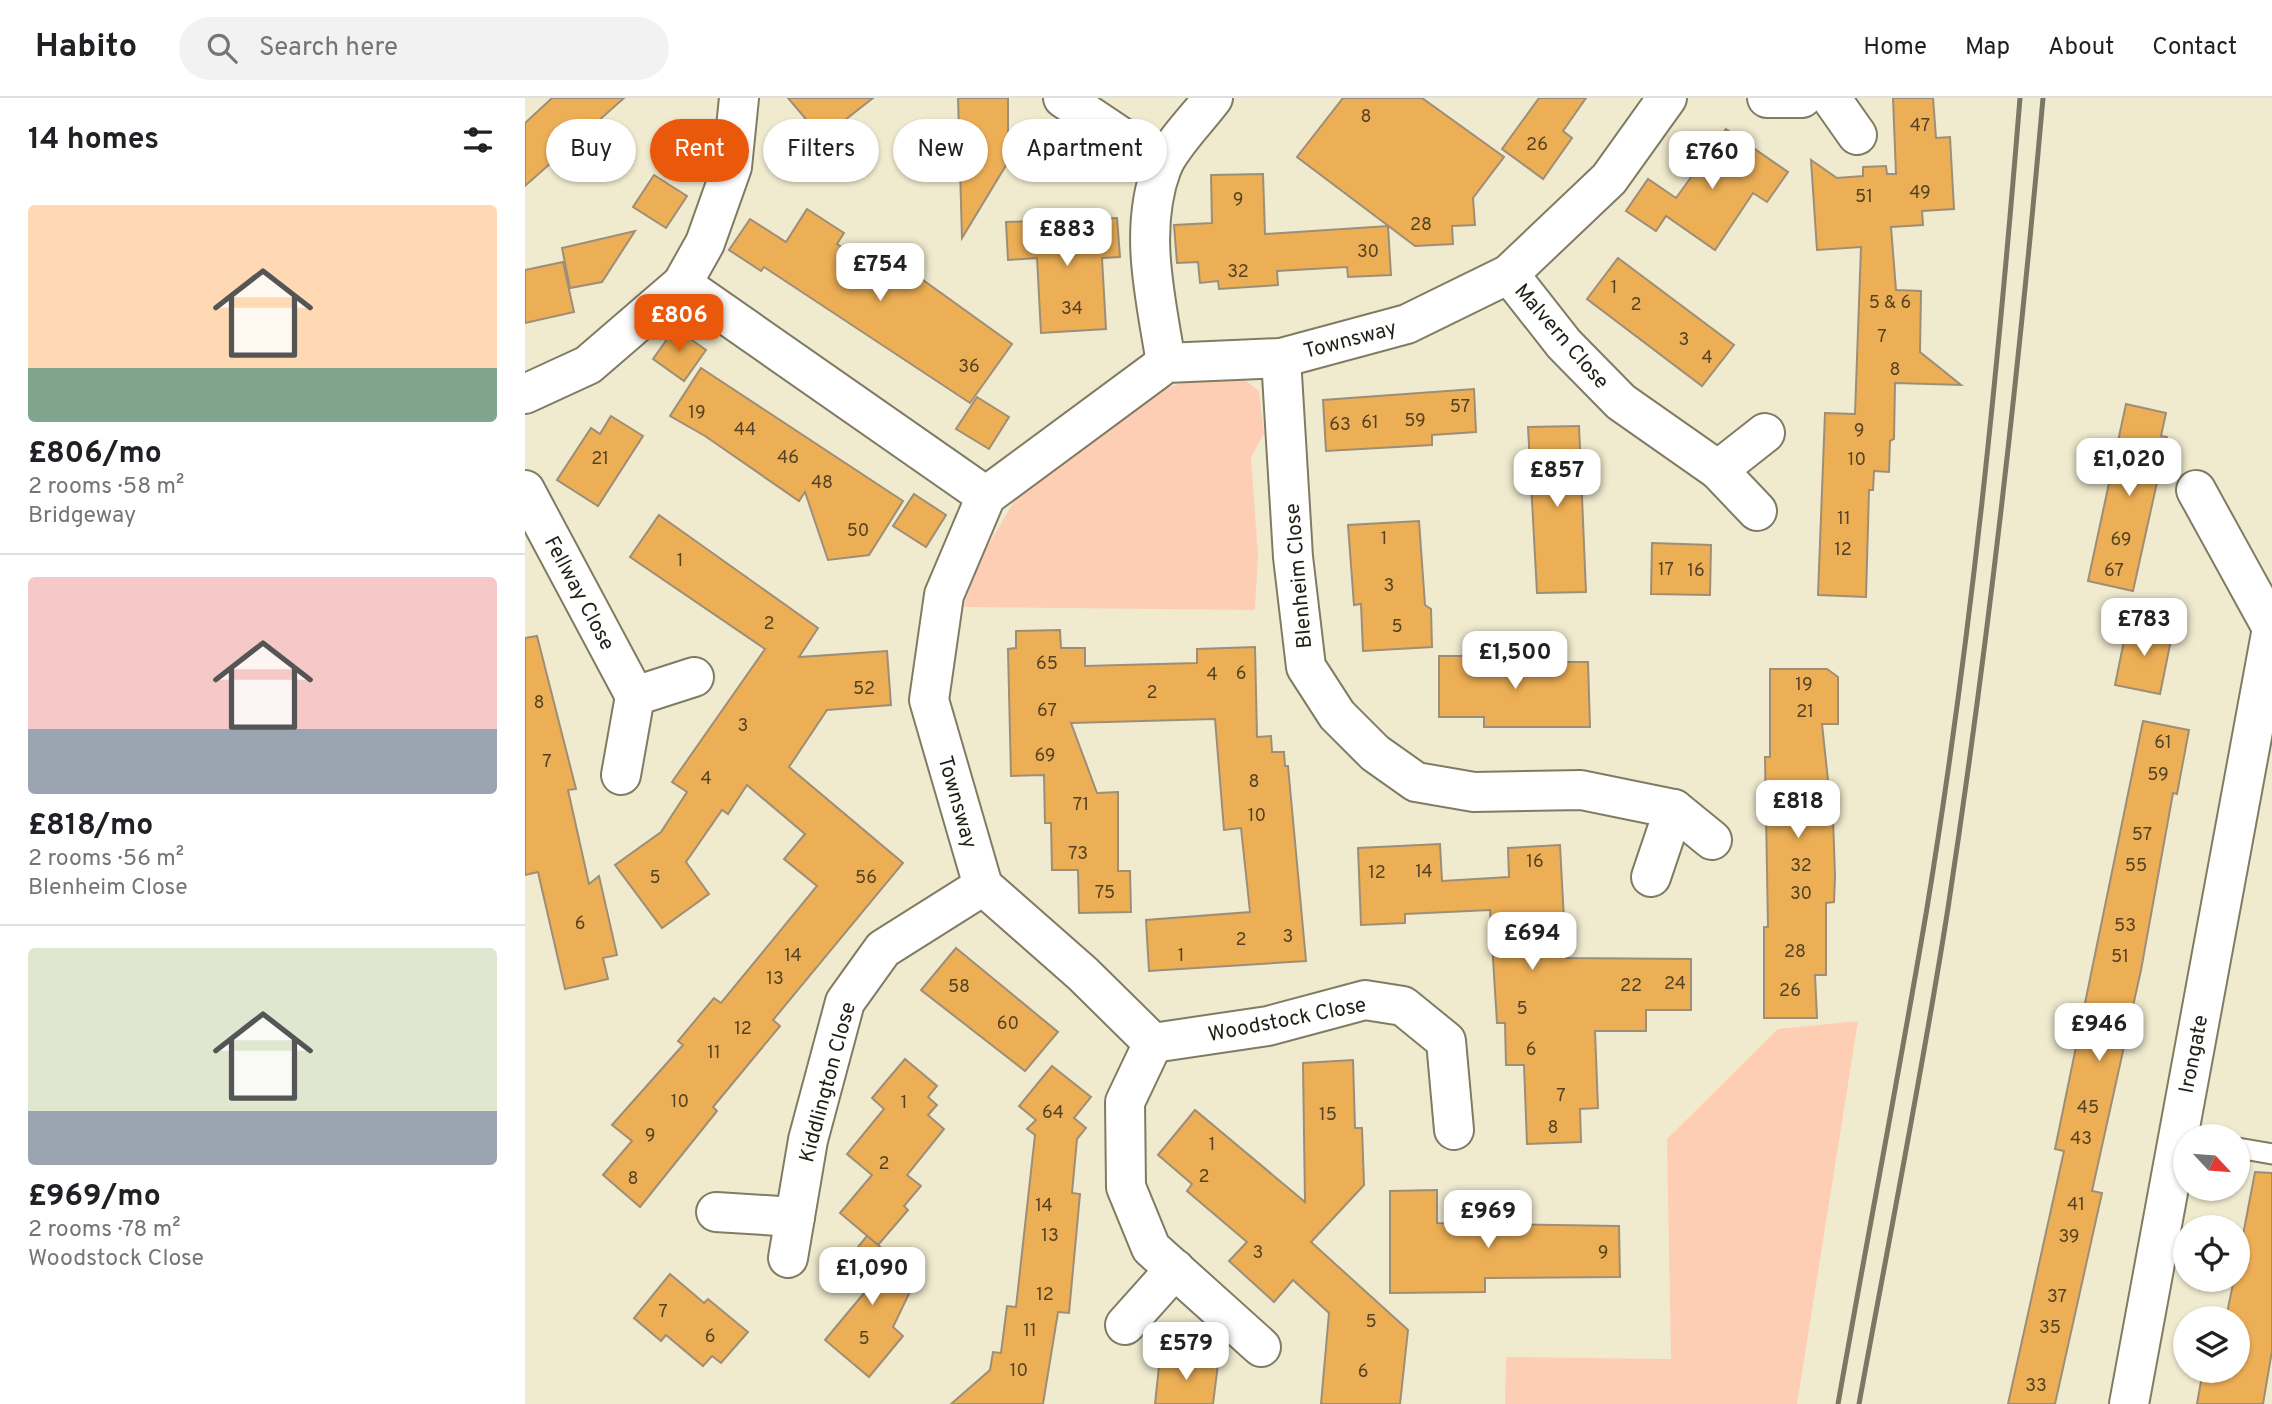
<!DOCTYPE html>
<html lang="en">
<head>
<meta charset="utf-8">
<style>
  :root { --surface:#fff; --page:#f2f2f2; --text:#202124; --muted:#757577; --line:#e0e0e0; --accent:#ea580c }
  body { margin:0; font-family:Overpass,sans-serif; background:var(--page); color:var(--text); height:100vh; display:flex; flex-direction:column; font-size:26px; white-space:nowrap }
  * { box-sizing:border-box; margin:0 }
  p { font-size:23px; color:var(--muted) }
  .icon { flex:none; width:38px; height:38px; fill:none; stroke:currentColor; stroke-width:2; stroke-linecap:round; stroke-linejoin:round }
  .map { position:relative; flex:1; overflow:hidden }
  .drawer { display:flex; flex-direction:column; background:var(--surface); width:525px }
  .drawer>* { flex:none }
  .banner { position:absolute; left:21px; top:21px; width:665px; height:63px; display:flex; gap:14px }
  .needle { width:46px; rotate:116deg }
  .fabs { position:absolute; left:1648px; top:1026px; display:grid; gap:14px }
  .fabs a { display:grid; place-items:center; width:77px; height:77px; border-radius:50%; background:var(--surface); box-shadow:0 2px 5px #0004; font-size:35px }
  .price { position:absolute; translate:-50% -60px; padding:0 16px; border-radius:14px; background:#fff; color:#222; font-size:23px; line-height:46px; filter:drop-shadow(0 2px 4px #0008) }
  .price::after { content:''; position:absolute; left:50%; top:42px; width:21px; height:16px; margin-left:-10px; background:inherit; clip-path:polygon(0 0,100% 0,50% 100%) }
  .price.on { background:var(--accent); color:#fff }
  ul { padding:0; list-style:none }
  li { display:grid; align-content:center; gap:14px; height:371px; padding:0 28px }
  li+li { border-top:2px solid var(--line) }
  li span { display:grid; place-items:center; height:217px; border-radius:7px; color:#555 }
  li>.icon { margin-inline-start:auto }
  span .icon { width:126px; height:126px; fill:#fffc; stroke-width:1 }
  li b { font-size:30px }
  h2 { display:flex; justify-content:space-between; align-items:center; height:84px; padding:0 28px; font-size:30px }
  .chip { padding:0 24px; border-radius:32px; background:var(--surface); box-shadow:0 2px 5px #0004; font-size:24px; line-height:63px }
  .chip.on { background:var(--accent); color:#fff }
  header { display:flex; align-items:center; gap:42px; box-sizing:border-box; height:98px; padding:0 35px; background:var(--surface); border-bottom:2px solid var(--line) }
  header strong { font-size:33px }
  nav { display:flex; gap:38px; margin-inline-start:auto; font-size:24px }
  .search { width:490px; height:63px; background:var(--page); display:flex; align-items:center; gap:18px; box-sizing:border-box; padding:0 24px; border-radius:38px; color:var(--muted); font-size:26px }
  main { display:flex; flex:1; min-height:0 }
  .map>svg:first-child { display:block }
  .green { fill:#fdceb3 }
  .building { fill:#edaf55; stroke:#9e8d77; stroke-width:2 }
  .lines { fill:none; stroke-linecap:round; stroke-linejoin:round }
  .lane-casing { stroke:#807b62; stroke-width:23 }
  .street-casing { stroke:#807b62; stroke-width:42 }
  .lane { stroke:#fff; stroke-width:19 }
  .street { stroke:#fff; stroke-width:38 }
  .rail { stroke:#7a7765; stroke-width:5 }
  .labels { text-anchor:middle; stroke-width:5; stroke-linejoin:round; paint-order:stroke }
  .number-label { font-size:18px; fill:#544325 }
  .street-label { font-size:21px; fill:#211f15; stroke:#fff }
</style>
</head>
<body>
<header>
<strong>Habito</strong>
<div class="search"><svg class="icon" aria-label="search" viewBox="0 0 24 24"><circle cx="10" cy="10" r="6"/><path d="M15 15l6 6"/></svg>Search here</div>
<nav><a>Home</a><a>Map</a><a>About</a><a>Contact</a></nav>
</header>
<main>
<section class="drawer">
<h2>14 homes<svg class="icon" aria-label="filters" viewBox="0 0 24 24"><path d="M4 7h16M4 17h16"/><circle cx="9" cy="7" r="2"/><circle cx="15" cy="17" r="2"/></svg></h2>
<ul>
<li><span style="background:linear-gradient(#ffd9b3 75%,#7fa58c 0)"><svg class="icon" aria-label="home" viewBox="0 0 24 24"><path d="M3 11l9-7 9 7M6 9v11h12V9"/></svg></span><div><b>£806/mo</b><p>2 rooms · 58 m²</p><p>Bridgeway</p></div></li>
<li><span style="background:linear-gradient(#f6c9c9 70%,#9aa5b1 0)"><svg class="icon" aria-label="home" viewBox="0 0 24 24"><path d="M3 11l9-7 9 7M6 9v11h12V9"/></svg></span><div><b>£818/mo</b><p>2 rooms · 56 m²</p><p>Blenheim Close</p></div></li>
<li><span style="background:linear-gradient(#dfe7d0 75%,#9aa5b1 0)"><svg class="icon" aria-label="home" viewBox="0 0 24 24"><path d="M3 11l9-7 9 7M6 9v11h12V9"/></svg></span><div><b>£969/mo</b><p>2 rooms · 78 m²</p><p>Woodstock Close</p></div></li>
</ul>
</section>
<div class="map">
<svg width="1747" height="1306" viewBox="0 0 1747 1306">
  <rect width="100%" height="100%" fill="#f0ebcf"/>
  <!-- green -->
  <g class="green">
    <path d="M716,279L734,293L739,335L726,360L733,456L730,512L438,509L457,457L496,392L632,294L659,284Z"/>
    <path d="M1333,923L1272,1306H980L981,1259L1146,1261L1142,1041L1253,931Z"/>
  </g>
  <!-- building -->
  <g class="building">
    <path d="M27,0H99L0,88V25Z"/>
    <path d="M263,0H348L297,40Z"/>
    <path d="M433,0H483V64L437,140Z"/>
    <path d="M818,0H897L979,59L948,100L950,127L927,128L928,146L890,148L772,59Z"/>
    <path d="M1014,0H1061L1038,33L1047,40L1018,81L977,51Z"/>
    <path d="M1368,0H1408L1411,40L1425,39L1429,111L1397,113L1398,127L1366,129L1371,192L1396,193L1395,254L1436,287L1370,285L1369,341L1365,343L1364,374L1349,373L1348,392H1344L1341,499L1293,497L1300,315L1330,316L1336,149L1292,152L1286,62L1312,80L1338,78V69L1361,68L1362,76H1371Z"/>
    <path d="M1201,31L1263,74L1242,104L1228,95L1190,152L1141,118L1131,133L1101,113L1123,81L1151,100Z"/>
    <path d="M738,76L740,136L863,128L866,177L823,179L822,169L752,173L753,187L694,191L693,183L675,185L673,164L652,165L649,127L687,125L686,77Z"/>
    <path d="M129,77L162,98L141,130L108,109Z"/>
    <path d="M282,111L319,135L312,146L375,187L384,172L487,246L445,305L239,169L236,173L204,152L225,121L261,144Z"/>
    <path d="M592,120L595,159L577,160L581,231L516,235L512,160L483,162L481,124Z"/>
    <path d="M110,133L77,184L45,190L37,150Z"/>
    <path d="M1093,160L1209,247L1177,288L1062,201Z"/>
    <path d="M38,164L49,214L0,225V172Z"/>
    <path d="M150,230L181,252L159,283L128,261Z"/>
    <path d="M176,270L378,403L344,457L303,462L280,394L274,403L180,338L145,318Z"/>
    <path d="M949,291L951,334L907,337V347L801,353L798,302Z"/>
    <path d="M452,299L484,319L464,351L431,331Z"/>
    <path d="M1601,306L1641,315L1636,338L1642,339L1608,493L1563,483Z"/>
    <path d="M86,318L118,338L73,408L32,382L66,330L75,336Z"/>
    <path d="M1054,328L1061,494L1012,495L1003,329Z"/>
    <path d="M389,396L421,417L401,449L368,428Z"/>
    <path d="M134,417L293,530L274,559L362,553L366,607L302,612L264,669L378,765L248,922L255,928L188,1009L192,1013L115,1109L78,1077L107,1043L87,1027L158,947L153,943L189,900L196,905L292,788L259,761L280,736L222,687L203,716L197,712L161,764L184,796L137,830L90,767L136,734L162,694L147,684L240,551L105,459Z"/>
    <path d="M894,423L900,507L906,511L907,549L838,553L836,506L829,507L823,427Z"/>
    <path d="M1127,445L1186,447L1185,497L1126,496Z"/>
    <path d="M1603,523L1648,532L1635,596L1590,587Z"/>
    <path d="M535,532L536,550H560V568L672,565V551L730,549L732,639L746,638L747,654H759L760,668H763L781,863L624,873L621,822L725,814L716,730L699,732L690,621L546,625L572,695L593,694V773H605L606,814L554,815L553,772H527L526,725H520L519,677L486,678L483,551L491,550V533Z"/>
    <path d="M12,538L51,691L43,692L64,786L74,778L92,857L78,860L83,881L40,891L13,774L0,777V540Z"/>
    <path d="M914,558H1036V564H1063L1065,629H959V619H914Z"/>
    <path d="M1245,571H1302L1313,579V626H1297L1304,692L1307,691L1310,778L1309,804L1301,805V877H1290L1292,920H1239V829H1243L1240,659H1245Z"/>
    <path d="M1618,623L1664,632L1652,696L1648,695L1616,872L1567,1093L1577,1095L1530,1306H1483L1539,1053L1530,1051Z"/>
    <path d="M915,746L917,783L984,779L983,750L1035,747L1041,860L1166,861V912H1121V933H1070L1073,1010L1055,1011L1056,1044L1002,1046L999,967H981L980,925H972L965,812L880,816V825L836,827L833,750Z"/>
    <path d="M431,850L533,934L500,973L396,892Z"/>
    <path d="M380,961L412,988L403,999L412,1007L403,1017L419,1031L382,1077L396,1088L379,1108L383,1112L353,1147L315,1115L347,1077L322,1056L359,1011L347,1000Z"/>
    <path d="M828,962L830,1030H837L839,1087L786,1144L883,1232L875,1306H796L804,1215L768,1182L749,1204L704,1163L722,1144L662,1093L667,1086L633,1057L670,1012L780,1104L778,965Z"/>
    <path d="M527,968L566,999L549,1020L561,1030L552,1041L547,1095L555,1096L544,1215L533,1214L518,1306H426L465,1272L468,1254L476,1255L482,1208L491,1209L510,1037L502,1031L511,1022L494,1008Z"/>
    <path d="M1730,1074L1747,1075V1253L1738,1306H1672L1678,1272H1713V1220H1701L1709,1181H1713V1163Z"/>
    <path d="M912,1092V1125L1094,1128L1095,1179L960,1180V1194L865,1195V1093Z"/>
    <path d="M342,1138L392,1179L368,1229L378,1238L344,1279L300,1242L340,1194L314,1172Z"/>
    <path d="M145,1176L179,1205L183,1201L223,1234L196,1265L187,1258L178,1268L141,1237L136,1243L109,1220Z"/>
    <path d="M635,1259L693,1266L688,1306H630Z"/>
  </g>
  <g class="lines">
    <!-- lane casing -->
    <g class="lane-casing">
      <path id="lane" d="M1713,1050L1747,1056"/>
    </g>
    <!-- street casing -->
    <g class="street-casing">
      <g id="street">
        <path d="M538,0L638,67"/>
        <path d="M1242,0H1277"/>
        <path d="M1306,0L1332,37"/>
        <path d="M984,176L1039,246L1096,304L1193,372"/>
        <path d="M157,186L461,398"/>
        <path d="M756,260L768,459L781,569L812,617L850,655L891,684L949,694L1056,692L1149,711L1187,742"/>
        <path d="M641,265C631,201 613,133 637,69C645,48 674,19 688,0"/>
        <path d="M0,296L63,267L157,186L180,145L207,69L214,0"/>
        <path d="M0,392L110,598"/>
        <path d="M1232,413L1193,372L1240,335"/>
        <path d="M96,677L110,598L169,579"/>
        <path d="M1126,779L1149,711"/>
        <path d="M628,945L558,876L458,788L404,602L419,497L461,398L641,265L756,260L882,226L984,176L1084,81L1142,0"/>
        <path d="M628,945L743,928L840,902L878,908L921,943L929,1032"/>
        <path d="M628,945L600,1004L601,1089L626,1150L736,1249"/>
        <path d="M191,1114L270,1119"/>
        <path d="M263,1160L283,1042L320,904L358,851L458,788"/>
        <path d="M600,1227L650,1171"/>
        <path d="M1604,1306L1747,530L1671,392"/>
      </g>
    </g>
    <!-- lane -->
    <use href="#lane" class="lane"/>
    <!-- street -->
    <use href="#street" class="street"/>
    <!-- rail -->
    <g class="rail">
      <path d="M1313,1306C1342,1141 1374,976 1402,810C1446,542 1473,271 1495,0"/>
      <path d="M1334,1306C1364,1141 1397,976 1423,810C1464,541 1494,271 1518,0"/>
    </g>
  </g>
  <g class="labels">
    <!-- number labels -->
    <g class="number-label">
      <text x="841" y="24">8</text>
      <text x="1395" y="33">47</text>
      <text x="1012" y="52">26</text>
      <text x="1395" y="100">49</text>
      <text x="1339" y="104">51</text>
      <text x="713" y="107">9</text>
      <text x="896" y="132">28</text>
      <text x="843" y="159">30</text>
      <text x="713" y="179">32</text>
      <text x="1089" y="195">1</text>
      <text x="1365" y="210">5 &amp; 6</text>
      <text x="1111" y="212">2</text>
      <text x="547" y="216">34</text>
      <text x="1357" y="244">7</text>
      <text x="1159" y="247">3</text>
      <text x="1182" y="265">4</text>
      <text x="444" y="274">36</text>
      <text x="1370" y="277">8</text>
      <text x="935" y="314">57</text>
      <text x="172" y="320">19</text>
      <text x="890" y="328">59</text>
      <text x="845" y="330">61</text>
      <text x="815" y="332">63</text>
      <text x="220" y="337">44</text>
      <text x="1334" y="338">9</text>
      <text x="263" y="365">46</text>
      <text x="75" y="366">21</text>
      <text x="1332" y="367">10</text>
      <text x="297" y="390">48</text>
      <text x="1319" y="426">11</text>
      <text x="333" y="438">50</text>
      <text x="859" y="446">1</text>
      <text x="1596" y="447">69</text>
      <text x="1318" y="457">12</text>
      <text x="155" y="468">1</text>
      <text x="1141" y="477">17</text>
      <text x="1171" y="478">16</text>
      <text x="1589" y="478">67</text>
      <text x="864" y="493">3</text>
      <text x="244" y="531">2</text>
      <text x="872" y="534">5</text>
      <text x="522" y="571">65</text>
      <text x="716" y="581">6</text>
      <text x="687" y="582">4</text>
      <text x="1279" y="592">19</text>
      <text x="339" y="596">52</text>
      <text x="627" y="600">2</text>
      <text x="14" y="610">8</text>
      <text x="522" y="618">67</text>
      <text x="1280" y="619">21</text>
      <text x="218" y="633">3</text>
      <text x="1638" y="650">61</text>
      <text x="520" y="663">69</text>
      <text x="22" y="669">7</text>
      <text x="1633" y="682">59</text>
      <text x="181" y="686">4</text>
      <text x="729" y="689">8</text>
      <text x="556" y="712">71</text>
      <text x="732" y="723">10</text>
      <text x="1617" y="742">57</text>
      <text x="553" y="761">73</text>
      <text x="1010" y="769">16</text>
      <text x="1276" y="773">32</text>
      <text x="1611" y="773">55</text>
      <text x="899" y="779">14</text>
      <text x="852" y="780">12</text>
      <text x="130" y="785">5</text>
      <text x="341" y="785">56</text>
      <text x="580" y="800">75</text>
      <text x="1276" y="801">30</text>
      <text x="55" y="831">6</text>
      <text x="1600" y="833">53</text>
      <text x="763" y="844">3</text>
      <text x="716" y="847">2</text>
      <text x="1270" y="859">28</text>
      <text x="268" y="863">14</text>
      <text x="656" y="863">1</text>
      <text x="1595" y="864">51</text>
      <text x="250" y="886">13</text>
      <text x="1150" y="891">24</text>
      <text x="1106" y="893">22</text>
      <text x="434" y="894">58</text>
      <text x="1265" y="898">26</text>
      <text x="997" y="916">5</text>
      <text x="483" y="931">60</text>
      <text x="218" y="936">12</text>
      <text x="1006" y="957">6</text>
      <text x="189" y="960">11</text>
      <text x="1036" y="1003">7</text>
      <text x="155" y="1009">10</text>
      <text x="379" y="1010">1</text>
      <text x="1563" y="1015">45</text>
      <text x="528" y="1020">64</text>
      <text x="803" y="1022">15</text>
      <text x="1028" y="1035">8</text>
      <text x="125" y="1043">9</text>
      <text x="1556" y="1046">43</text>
      <text x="687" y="1052">1</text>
      <text x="359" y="1071">2</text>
      <text x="679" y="1084">2</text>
      <text x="108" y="1086">8</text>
      <text x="1551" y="1112">41</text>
      <text x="519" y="1113">14</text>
      <text x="525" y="1143">13</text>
      <text x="1544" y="1144">39</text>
      <text x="733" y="1160">3</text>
      <text x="1078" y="1160">9</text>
      <text x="520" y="1202">12</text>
      <text x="1532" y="1204">37</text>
      <text x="138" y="1219">7</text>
      <text x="846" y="1229">5</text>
      <text x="1525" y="1235">35</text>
      <text x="505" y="1238">11</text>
      <text x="185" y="1244">6</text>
      <text x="339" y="1246">5</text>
      <text x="494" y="1278">10</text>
      <text x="838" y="1279">6</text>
      <text x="1511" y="1293">33</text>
    </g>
    <!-- street labels -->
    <g class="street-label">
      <text transform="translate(1037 238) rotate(49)" y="7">Malvern Close</text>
      <text transform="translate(825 241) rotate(-15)" y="7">Townsway</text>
      <text transform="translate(773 478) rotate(-95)" y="7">Blenheim Close</text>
      <text transform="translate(55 495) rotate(62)" y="7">Fellway Close</text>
      <text transform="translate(433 704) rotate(74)" y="7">Townsway</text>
      <text transform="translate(762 921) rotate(-11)" y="7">Woodstock Close</text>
      <text transform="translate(1668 956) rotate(-79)" y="7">Irongate</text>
      <text transform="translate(302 984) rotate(-75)" y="7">Kiddlington Close</text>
    </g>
  </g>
</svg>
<div class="fabs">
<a><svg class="needle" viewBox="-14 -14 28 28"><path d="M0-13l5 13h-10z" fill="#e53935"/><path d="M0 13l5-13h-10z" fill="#757577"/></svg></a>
<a><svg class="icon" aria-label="locate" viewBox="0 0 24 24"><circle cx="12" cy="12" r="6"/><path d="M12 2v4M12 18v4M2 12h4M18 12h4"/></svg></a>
<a><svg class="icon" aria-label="layers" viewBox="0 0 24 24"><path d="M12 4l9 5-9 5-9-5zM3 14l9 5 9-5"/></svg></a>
</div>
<b class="price" style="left:1187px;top:93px">£760</b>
<b class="price" style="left:542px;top:170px">£883</b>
<b class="price" style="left:355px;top:205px">£754</b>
<b class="price on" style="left:154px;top:256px">£806</b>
<b class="price" style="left:1604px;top:400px">£1,020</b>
<b class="price" style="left:1032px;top:411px">£857</b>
<b class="price" style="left:1619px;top:560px">£783</b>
<b class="price" style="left:990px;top:593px">£1,500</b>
<b class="price" style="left:1273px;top:742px">£818</b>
<b class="price" style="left:1007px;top:874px">£694</b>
<b class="price" style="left:1574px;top:965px">£946</b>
<b class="price" style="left:963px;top:1152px">£969</b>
<b class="price" style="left:347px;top:1209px">£1,090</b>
<b class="price" style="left:661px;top:1284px">£579</b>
<div class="banner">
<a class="chip">Buy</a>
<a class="chip on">Rent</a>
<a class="chip">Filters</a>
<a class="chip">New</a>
<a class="chip">Apartment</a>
</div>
</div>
</main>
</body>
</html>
